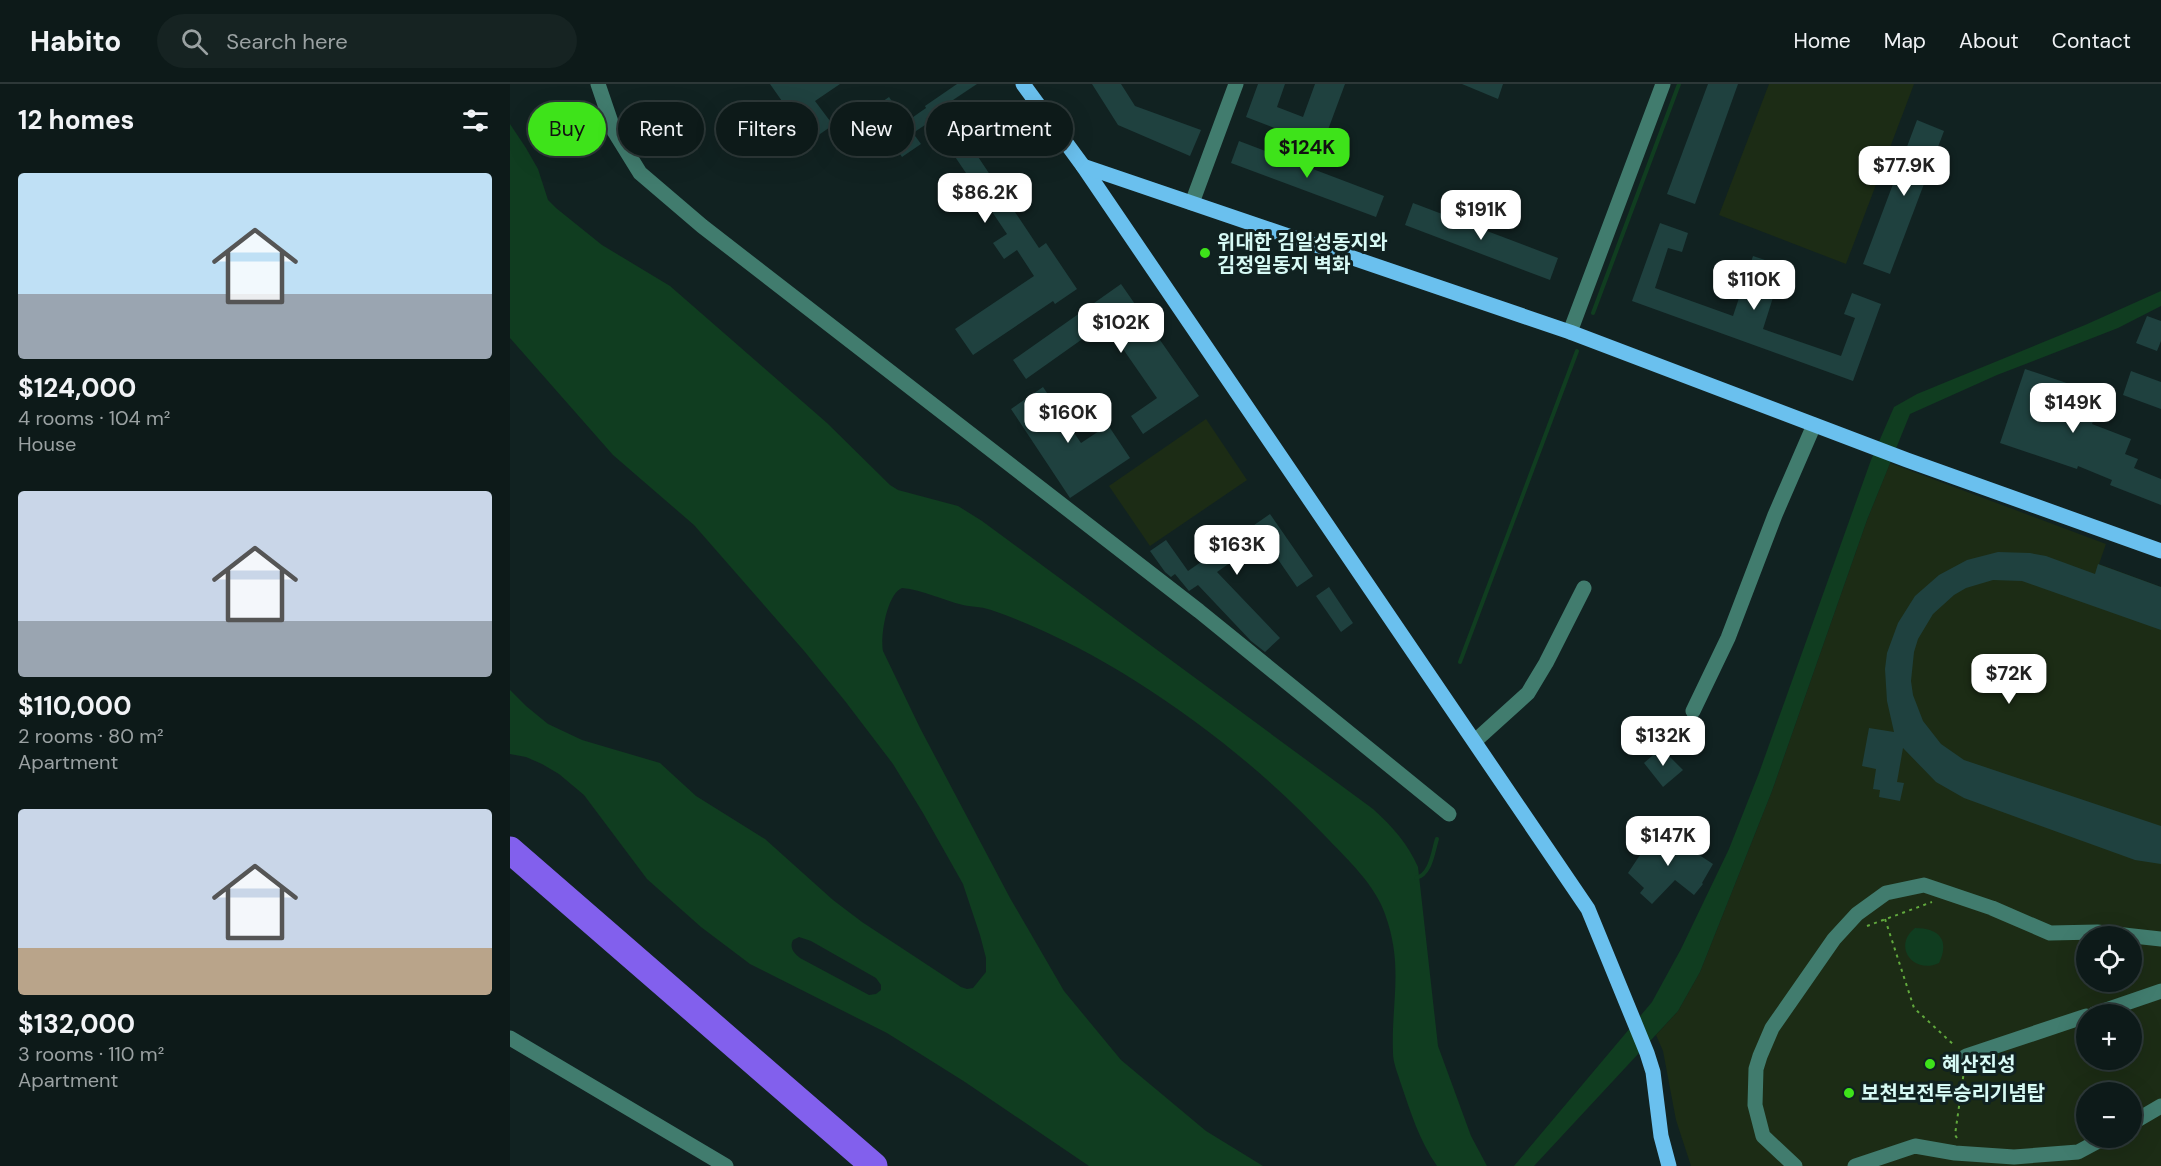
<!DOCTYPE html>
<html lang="en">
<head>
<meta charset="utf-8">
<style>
  :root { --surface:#0d1a19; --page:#162322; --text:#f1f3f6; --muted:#9aa1a2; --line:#2d3838; --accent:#3ee31a }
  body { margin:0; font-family:"DM Sans","Noto Sans KR",sans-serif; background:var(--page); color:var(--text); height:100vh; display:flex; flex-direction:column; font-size:22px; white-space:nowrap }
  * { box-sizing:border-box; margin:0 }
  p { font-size:20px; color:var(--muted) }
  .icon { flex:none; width:33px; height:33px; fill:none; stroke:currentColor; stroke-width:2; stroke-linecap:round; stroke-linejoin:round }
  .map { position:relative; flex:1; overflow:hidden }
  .sheet { display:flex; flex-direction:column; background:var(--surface); width:510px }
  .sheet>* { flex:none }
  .hud { position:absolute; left:18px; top:18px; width:570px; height:54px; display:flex; gap:12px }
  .buttons { position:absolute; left:1566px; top:842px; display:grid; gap:12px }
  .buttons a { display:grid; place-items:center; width:66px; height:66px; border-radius:50%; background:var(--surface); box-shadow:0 6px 24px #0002,0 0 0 2px var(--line); font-size:30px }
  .price { position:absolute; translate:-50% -51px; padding:0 14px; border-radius:12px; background:#fff; color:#222; font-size:20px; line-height:39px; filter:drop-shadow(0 2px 3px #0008) }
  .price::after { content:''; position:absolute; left:50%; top:36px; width:18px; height:14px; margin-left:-9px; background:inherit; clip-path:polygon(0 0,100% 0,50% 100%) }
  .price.selected { background:var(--accent); color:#111 }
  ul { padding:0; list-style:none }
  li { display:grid; align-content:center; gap:12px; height:318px; padding:0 18px }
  li span { display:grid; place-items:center; height:186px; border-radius:6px; color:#555 }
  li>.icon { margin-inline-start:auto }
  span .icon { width:108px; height:108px; fill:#fffc; stroke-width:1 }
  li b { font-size:26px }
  h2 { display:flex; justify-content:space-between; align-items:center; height:72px; padding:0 18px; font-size:26px }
  .pill { padding:0 21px; border-radius:27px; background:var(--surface); box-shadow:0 6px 24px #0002,0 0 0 2px var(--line); font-size:21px; line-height:54px }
  .pill.selected { background:var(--accent); color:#111 }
  header { display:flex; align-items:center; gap:36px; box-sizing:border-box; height:84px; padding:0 30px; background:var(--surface); border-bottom:2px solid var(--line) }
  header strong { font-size:28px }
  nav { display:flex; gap:33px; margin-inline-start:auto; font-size:21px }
  .search { width:420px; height:54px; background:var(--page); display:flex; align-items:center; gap:15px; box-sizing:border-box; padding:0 21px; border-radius:33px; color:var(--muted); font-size:22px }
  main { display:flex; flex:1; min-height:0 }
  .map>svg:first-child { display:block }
  .green { fill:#1c2c15; fill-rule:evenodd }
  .water { fill:#103d20; fill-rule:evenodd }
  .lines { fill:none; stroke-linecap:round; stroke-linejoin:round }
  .stream { stroke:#103d20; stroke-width:4 }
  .building { fill:#1f413f }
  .path { stroke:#61a93d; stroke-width:2; stroke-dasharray:3 4.5; stroke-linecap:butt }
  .minor { stroke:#417c6e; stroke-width:15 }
  .major { stroke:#6ac0ee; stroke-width:15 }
  .highway { stroke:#8260ed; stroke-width:27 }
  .poi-dot { fill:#3ee31a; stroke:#112221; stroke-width:2 }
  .labels { text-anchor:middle; stroke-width:6; stroke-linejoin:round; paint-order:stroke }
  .poi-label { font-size:20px; font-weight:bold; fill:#d7faf5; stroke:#112221; text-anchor:start }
</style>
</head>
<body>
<header>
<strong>Habito</strong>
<div class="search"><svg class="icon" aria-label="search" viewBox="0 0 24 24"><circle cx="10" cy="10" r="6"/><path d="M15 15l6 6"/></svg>Search here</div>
<nav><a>Home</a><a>Map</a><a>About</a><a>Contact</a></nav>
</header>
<main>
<section class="sheet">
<h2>12 homes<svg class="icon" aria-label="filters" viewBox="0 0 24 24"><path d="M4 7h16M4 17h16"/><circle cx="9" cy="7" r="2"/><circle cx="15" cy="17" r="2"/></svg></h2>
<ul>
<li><span style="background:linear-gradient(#bfe0f5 65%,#9aa5b1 0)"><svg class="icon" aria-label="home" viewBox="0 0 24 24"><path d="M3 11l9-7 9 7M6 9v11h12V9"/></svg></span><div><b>$124,000</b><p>4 rooms · 104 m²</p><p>House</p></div></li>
<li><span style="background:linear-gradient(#c9d6e8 70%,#9aa5b1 0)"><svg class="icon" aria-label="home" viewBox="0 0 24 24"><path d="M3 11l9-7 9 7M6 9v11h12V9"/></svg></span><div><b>$110,000</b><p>2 rooms · 80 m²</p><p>Apartment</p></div></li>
<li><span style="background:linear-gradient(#c9d6e8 75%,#b9a48a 0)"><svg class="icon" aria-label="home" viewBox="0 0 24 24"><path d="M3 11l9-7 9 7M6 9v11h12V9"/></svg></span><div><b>$132,000</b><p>3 rooms · 110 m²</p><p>Apartment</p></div></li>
</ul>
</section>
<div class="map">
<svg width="1651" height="1082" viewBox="0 0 1651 1082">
  <rect width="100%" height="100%" fill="#112221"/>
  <!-- green -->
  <g class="green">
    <path d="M1259,0H1404L1336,180L1209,131Z"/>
    <path d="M696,335L737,396L640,462L599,402Z"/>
    <path d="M1380,379L1596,460L1589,480L1651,503V1082H1181L1166,1036L1153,967L1146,951L1168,927L1190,888L1262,707L1357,436ZM1576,852H1622V897H1576ZM1576,930H1622V975H1576ZM1576,1008H1622V1053H1576Z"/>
  </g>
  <!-- water -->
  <g class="water">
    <path d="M0,40L16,64L28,85L38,116L46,124L92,161L160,202L317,339L380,401L388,406L448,422L472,437L863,725C883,743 897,759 908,783L928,962L961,1052L977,1082H927C909,1056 901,1029 891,1000C888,990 883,979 883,969C881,918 894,882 875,830C865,801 839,777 818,755C732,663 604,569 484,527C475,523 463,523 453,521C433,516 413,506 392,504C377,510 370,552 373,567L410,644L500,814L554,907L611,976L696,1047L753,1082H579L455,998L377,949L240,880L191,843L137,795L74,711L49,690L32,680L16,673L0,670V606L16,622L38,640L72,656L150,679L186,712L255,755L323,816L352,838L451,903L457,905L463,904L476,888V874L470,851L453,800L413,729L383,680L335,617L295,568L184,441L103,371L0,254ZM289,853L301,857L366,894L371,901V906L366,910L359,911L290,874C284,869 279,864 283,856Z"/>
    <path d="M1651,207V222L1608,244L1487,291L1400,330L1357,436L1262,707L1190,888L1168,927L1024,1082H1004L1142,918L1171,865L1219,765L1249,689L1361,376L1384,323L1407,310L1575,241Z"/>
    <path d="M1405,844C1429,844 1440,856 1429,879C1403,891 1382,862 1405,844Z"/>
  </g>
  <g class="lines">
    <!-- stream -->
    <g class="stream">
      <path d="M1083,229L1169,0"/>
      <path d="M950,578L1067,267"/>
      <path d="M906,794C921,791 923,767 927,755"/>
    </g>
  </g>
  <!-- building -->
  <g class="building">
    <path d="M260,0H330L305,17L323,41L300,57Z"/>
    <path d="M447,0H467L434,22L529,164L536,159L567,205L545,220L543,217L463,271L445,245L524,192L507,166L494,175L483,159L497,150L421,37L403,49L411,60L392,73L360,26L379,13L396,38L416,24L415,22Z"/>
    <path d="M582,0H611L625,22L691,46L680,72L608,41Z"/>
    <path d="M748,0H775L767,23L793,33L805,0H835L812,62L736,33Z"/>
    <path d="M952,0H993L988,15Z"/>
    <path d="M1198,0H1228L1185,120L1157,110Z"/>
    <path d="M1407,36L1434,47L1380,190L1353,180Z"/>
    <path d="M729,57L874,112L866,133L721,79Z"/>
    <path d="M903,119L1048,174L1040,196L895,141Z"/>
    <path d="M1150,139L1178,149L1172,168L1158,164L1145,204L1223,232L1243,172L1273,182L1253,245L1331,272L1345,234L1334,230L1342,209L1371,220L1343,297L1122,217Z"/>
    <path d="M611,200L689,312L633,350L621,332L647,314L595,239L516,295L503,276Z"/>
    <path d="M1637,232L1651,237V257L1647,267L1626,259Z"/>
    <path d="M1515,285L1592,311L1582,340L1621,355L1615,370L1628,375L1624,384L1651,395V421L1600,401L1602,396L1568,382L1567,385L1490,359Z"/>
    <path d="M1621,287L1651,298V325L1613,311Z"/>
    <path d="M533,303L571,359L598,341L620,374L560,414L501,325Z"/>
    <path d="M760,430L803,492L787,503L754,455L707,488L770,554L755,568L741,557L688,501L679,507L665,490L661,493L655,488L640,467L656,456L678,487Z"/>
    <path d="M1488,468L1520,469L1536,472L1585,490L1588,480L1651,503V546L1512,497L1483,496L1456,504L1444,511L1423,530L1408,555L1404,568L1401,597L1403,611L1413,637L1431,660L1454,676L1651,742V780L1625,776L1454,714L1426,698L1393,664L1387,698L1394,699L1390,717L1369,713L1370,706L1363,705L1366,685L1352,682L1359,644L1384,648L1377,617L1375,585L1377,569L1388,539L1405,512L1429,491L1457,476Z"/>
    <path d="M819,503L843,539L831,548L806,512Z"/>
    <path d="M1151,664L1173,686L1153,703L1134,679Z"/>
    <path d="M1148,744L1203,780L1192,799L1193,800L1184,811L1165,796L1142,820L1130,809L1134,804L1118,789Z"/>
  </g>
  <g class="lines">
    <!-- path -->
    <g class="path">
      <path d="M1375,835L1404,924L1445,962"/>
      <path d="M1357,842L1422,818"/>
      <path d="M1447,1054L1445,1051L1454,987"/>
    </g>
    <!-- minor -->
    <g class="minor">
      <path d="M88,0L104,47L130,89L192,142L689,527L939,730"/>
      <path d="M682,119L726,0"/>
      <path d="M1060,248L1153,0"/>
      <path d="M1183,627L1218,554L1265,431L1304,341"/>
      <path d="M965,657L1018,609L1036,579L1074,504"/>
      <path d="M1584,930L1651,907"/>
      <path d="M0,954L216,1082"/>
      <path d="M1456,972L1576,932"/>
      <path d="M1622,1039L1651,1022"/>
      <path d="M1285,1082L1253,1052L1245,1021L1246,985L1250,972L1262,944L1324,855L1347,830L1376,809L1414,801L1482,824L1540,849L1587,848L1651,855"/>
      <path d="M1345,1082L1405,1062L1445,1069L1504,1073L1568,1068L1596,1053"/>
    </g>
    <!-- major -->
    <g class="major">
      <path d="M513,0L573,82L1078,825L1137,969L1143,988L1151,1052L1159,1082"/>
      <path d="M573,82L1060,248L1397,376L1651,467"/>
    </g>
    <!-- highway -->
    <path class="highway" d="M0,766L364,1082"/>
  </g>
  <!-- markers -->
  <g class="poi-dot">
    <circle cx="695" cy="169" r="6"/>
    <circle cx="1420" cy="980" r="6"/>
    <circle cx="1339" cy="1009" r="6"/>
  </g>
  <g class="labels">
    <!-- poi labels -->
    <g class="poi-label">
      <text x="707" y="165">위대한 김일성동지와<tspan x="707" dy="23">김정일동지 벽화</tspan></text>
      <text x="1432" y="987">혜산진성</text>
      <text x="1351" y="1016">보천보전투승리기념탑</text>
    </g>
  </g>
</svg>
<div class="buttons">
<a><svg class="icon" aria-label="locate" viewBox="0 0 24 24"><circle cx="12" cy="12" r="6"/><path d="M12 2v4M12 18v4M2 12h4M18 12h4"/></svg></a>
<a>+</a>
<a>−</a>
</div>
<b class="price selected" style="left:797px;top:95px">$124K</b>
<b class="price" style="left:1394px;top:113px">$77.9K</b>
<b class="price" style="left:475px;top:140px">$86.2K</b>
<b class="price" style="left:971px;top:157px">$191K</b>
<b class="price" style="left:1244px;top:227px">$110K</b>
<b class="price" style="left:611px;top:270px">$102K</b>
<b class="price" style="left:1563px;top:350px">$149K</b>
<b class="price" style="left:558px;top:360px">$160K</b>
<b class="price" style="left:727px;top:492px">$163K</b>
<b class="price" style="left:1499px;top:621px">$72K</b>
<b class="price" style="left:1153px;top:683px">$132K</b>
<b class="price" style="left:1158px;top:783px">$147K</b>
<div class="hud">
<a class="pill selected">Buy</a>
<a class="pill">Rent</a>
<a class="pill">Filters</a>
<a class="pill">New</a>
<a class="pill">Apartment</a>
</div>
</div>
</main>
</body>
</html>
